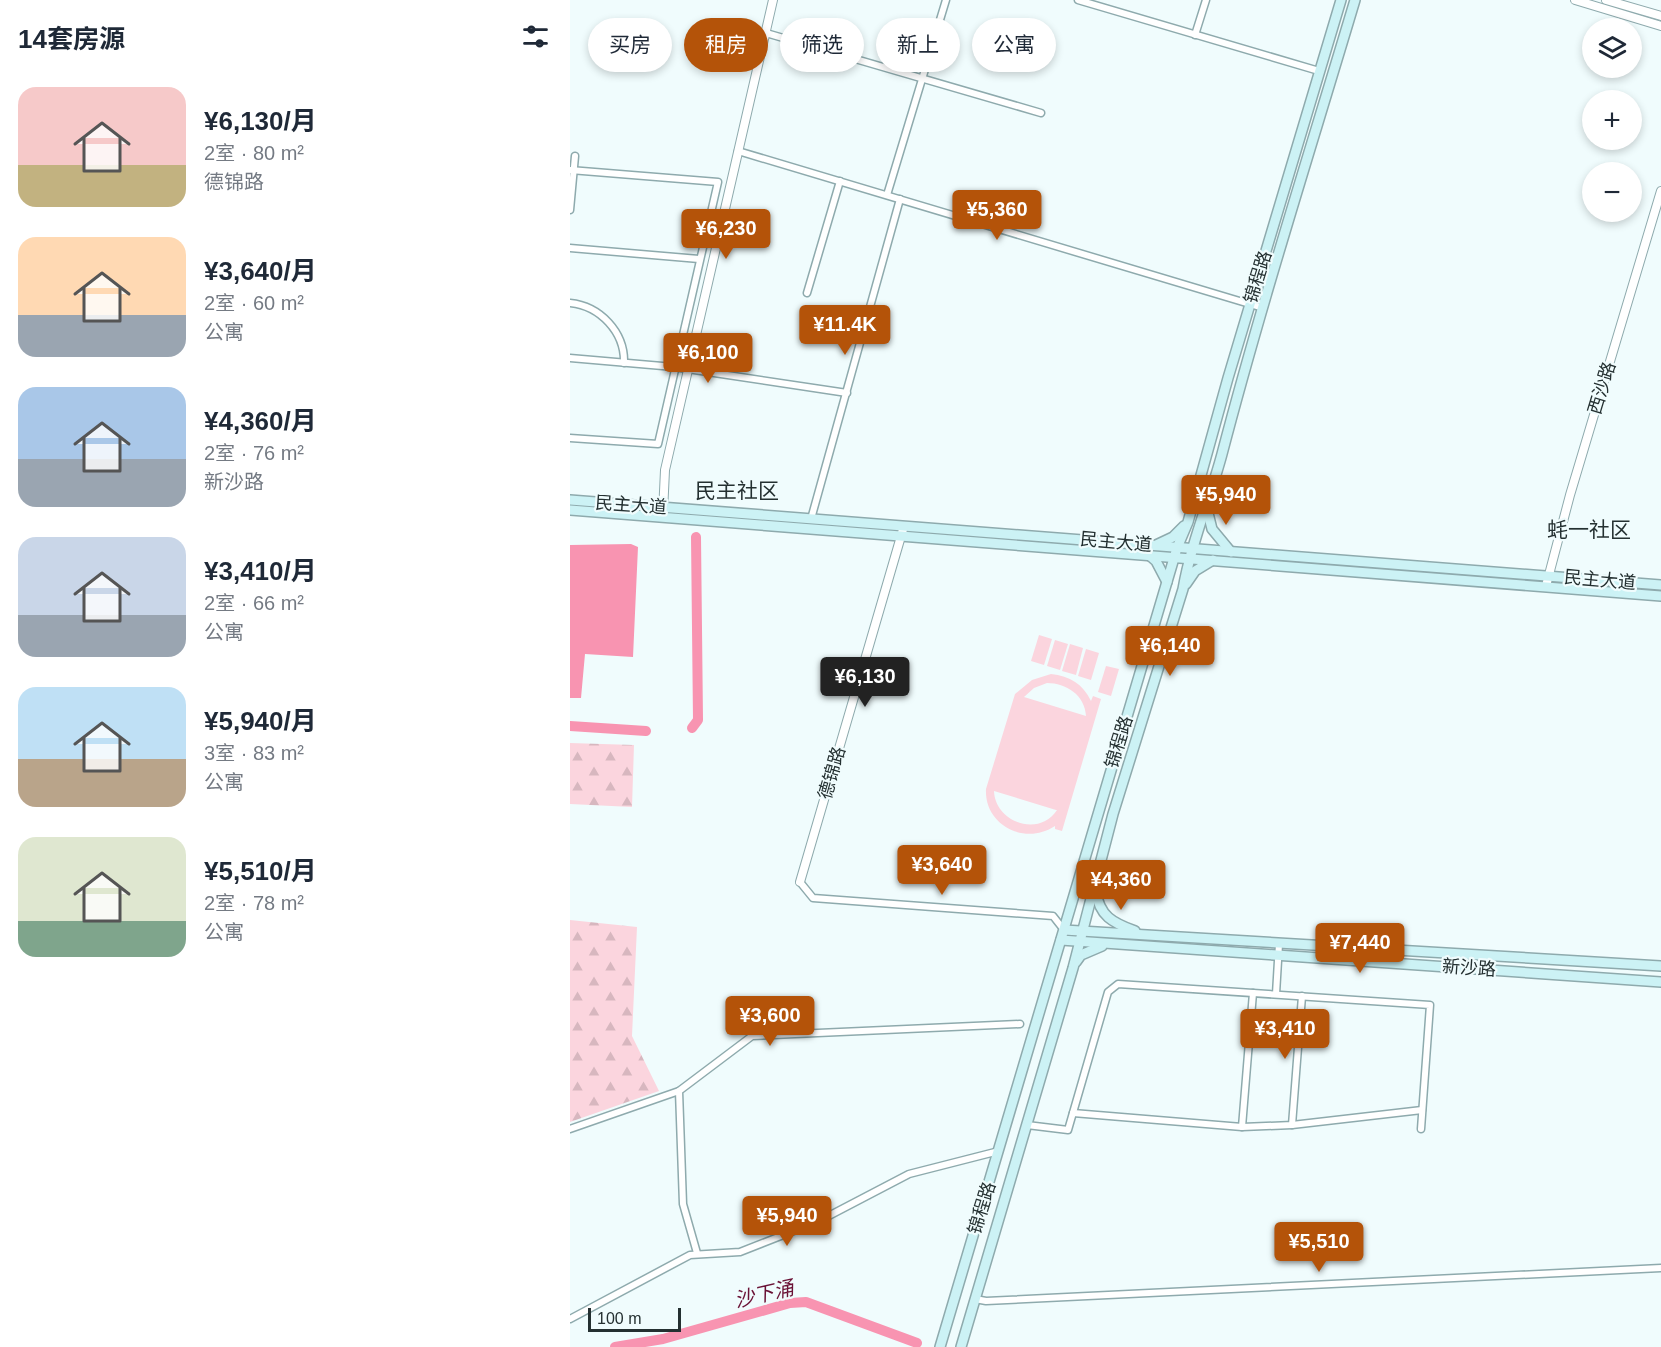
<!DOCTYPE html>
<html lang="zh">
<head>
<meta charset="utf-8">
<style>
  :root { --surface:#fff; --page:#f2f2f3; --text:#1f2937; --muted:#747a83; --accent:#b45309 }
  body { margin:0; font-family:Helvetica,"Noto Sans SC",sans-serif; background:var(--page); color:var(--text); height:100vh; display:flex; flex-direction:column; font-size:22px; white-space:nowrap }
  * { box-sizing:border-box; margin:0 }
  p { font-size:20px; color:var(--muted) }
  .icon { flex:none; width:33px; height:33px; fill:none; stroke:currentColor; stroke-width:2; stroke-linecap:round; stroke-linejoin:round }
  .map { position:relative; flex:1; overflow:hidden }
  .drawer { display:flex; flex-direction:column; background:var(--surface); width:570px }
  .drawer>* { flex:none }
  .top-card { position:absolute; left:18px; top:18px; width:570px; height:54px; display:flex; gap:12px }
  .fabs { position:absolute; left:1012px; top:18px; display:grid; gap:12px }
  .fabs a { display:grid; place-items:center; width:60px; height:60px; border-radius:50%; background:var(--surface); box-shadow:0 3px 9px #0003; font-size:30px }
  .scale { position:absolute; left:18px; bottom:15px; width:93px; box-sizing:border-box; padding-left:6px; border:3px solid #243031; border-top:0; font-size:16px; line-height:21px; white-space:nowrap; color:#243031; -webkit-text-stroke:4px #f0fcfd; paint-order:stroke }
  .price { position:absolute; translate:-50% -51px; padding:0 14px; border-radius:6px; background:var(--accent); color:#fff; font-size:20px; line-height:39px; filter:drop-shadow(0 2px 3px #0008) }
  .price::after { content:''; position:absolute; left:50%; top:36px; width:18px; height:14px; margin-left:-9px; background:inherit; clip-path:polygon(0 0,100% 0,50% 100%) }
  .price.current { background:#222; color:#fff }
  ul { padding:0; list-style:none }
  li { display:flex; align-items:center; gap:18px; height:150px; padding:0 18px }
  li span { display:grid; place-items:center; flex:none; width:168px; height:120px; border-radius:18px; color:#555 }
  li>.icon { margin-inline-start:auto }
  span .icon { width:72px; height:72px; fill:#fffc; stroke-width:1 }
  li b { font-size:26px }
  h2 { display:flex; justify-content:space-between; align-items:center; height:72px; padding:0 18px; font-size:26px }
  .tag { padding:0 21px; border-radius:27px; background:var(--surface); box-shadow:0 3px 9px #0003; font-size:21px; line-height:54px }
  .tag.current { background:var(--accent); color:#fff }
  main { display:flex; flex:1; min-height:0 }
  .map>svg:first-child { display:block }
  .forest { fill:url(#forest-firs) }
  .garden { fill:#fbd5de; fill-rule:evenodd }
  .water { fill:#f894b1 }
  .lines { fill:none; stroke-linecap:round; stroke-linejoin:round }
  .river { stroke:#f894b1; stroke-width:10 }
  .minor-casing { stroke:#8eaaad; stroke-width:9 }
  .tertiary-casing { stroke:#8eaaad; stroke-width:10 }
  .secondary-casing { stroke:#8eaaad; stroke-width:12 }
  .minor { stroke:#fff; stroke-width:6 }
  .tertiary { stroke:#fff; stroke-width:8 }
  .secondary { stroke:#ccf2f5; stroke-width:9 }
  .labels { text-anchor:middle; stroke-width:4.5; stroke-linejoin:round; paint-order:stroke }
  .street-label { font-size:18px; fill:#243031; stroke:#f0fcfd }
  .water-label { font-size:20px; font-style:italic; fill:#6a1236; stroke:#f0fcfd }
  .quarter-label { font-size:21px; fill:#243031; stroke:#f0fcfd }
</style>
</head>
<body>
<main>
<section class="drawer">
<h2>14套房源<svg class="icon" aria-label="filters" viewBox="0 0 24 24"><path d="M4 7h16M4 17h16"/><circle cx="9" cy="7" r="2"/><circle cx="15" cy="17" r="2"/></svg></h2>
<ul>
<li><span style="background:linear-gradient(#f6c9c9 65%,#c2b280 0)"><svg class="icon" aria-label="home" viewBox="0 0 24 24"><path d="M3 11l9-7 9 7M6 9v11h12V9"/></svg></span><div><b>¥6,130/月</b><p>2室 · 80 m²</p><p>德锦路</p></div></li>
<li><span style="background:linear-gradient(#ffd9b3 65%,#9aa5b1 0)"><svg class="icon" aria-label="home" viewBox="0 0 24 24"><path d="M3 11l9-7 9 7M6 9v11h12V9"/></svg></span><div><b>¥3,640/月</b><p>2室 · 60 m²</p><p>公寓</p></div></li>
<li><span style="background:linear-gradient(#a9c7e8 60%,#9aa5b1 0)"><svg class="icon" aria-label="home" viewBox="0 0 24 24"><path d="M3 11l9-7 9 7M6 9v11h12V9"/></svg></span><div><b>¥4,360/月</b><p>2室 · 76 m²</p><p>新沙路</p></div></li>
<li><span style="background:linear-gradient(#c9d6e8 65%,#9aa5b1 0)"><svg class="icon" aria-label="home" viewBox="0 0 24 24"><path d="M3 11l9-7 9 7M6 9v11h12V9"/></svg></span><div><b>¥3,410/月</b><p>2室 · 66 m²</p><p>公寓</p></div></li>
<li><span style="background:linear-gradient(#bfe0f5 60%,#b9a48a 0)"><svg class="icon" aria-label="home" viewBox="0 0 24 24"><path d="M3 11l9-7 9 7M6 9v11h12V9"/></svg></span><div><b>¥5,940/月</b><p>3室 · 83 m²</p><p>公寓</p></div></li>
<li><span style="background:linear-gradient(#dfe7d0 70%,#7fa58c 0)"><svg class="icon" aria-label="home" viewBox="0 0 24 24"><path d="M3 11l9-7 9 7M6 9v11h12V9"/></svg></span><div><b>¥5,510/月</b><p>2室 · 78 m²</p><p>公寓</p></div></li>
</ul>
</section>
<div class="map">
<svg width="1091" height="1347" viewBox="0 0 1091 1347">
  <defs>
    <pattern id="forest-firs" width="22" height="20" patternUnits="userSpaceOnUse" patternTransform="scale(1.5)"><rect width="22" height="20" fill="#fbd5de"/><path d="M5 1l3.5 6h-7zM16 11l3.5 6h-7z" fill="#d7b7bf"/></pattern>
  </defs>
  <rect width="100%" height="100%" fill="#f0fcfd"/>
  <!-- forest -->
  <g class="forest">
    <path d="M0,743L64,745L62,807L0,804Z"/>
    <path d="M0,920L67,927L62,1036L89,1091L0,1122Z"/>
  </g>
  <!-- garden -->
  <g class="garden">
    <path d="M469,635L482,639L474,665L461,661Z"/>
    <path d="M485,640L498,644L490,670L477,666Z"/>
    <path d="M500,644L513,648L506,675L492,671Z"/>
    <path d="M516,649L529,653L521,680L508,676Z"/>
    <path d="M536,666L549,669L541,696L528,692Z"/>
    <path d="M481,674C500,676 513,684 521,701L523,696L531,699L492,831L485,829V826C455,846 414,825 416,789L445,694L462,680ZM477,683C496,683 515,695 516,716L454,697L464,688ZM424,791L486,810H487C469,838 425,822 424,791Z"/>
  </g>
  <!-- water -->
  <path class="water" d="M61,544L68,547L63,657L15,654L11,698H0V545Z"/>
  <g class="lines">
    <!-- river -->
    <g class="river">
      <path d="M0,726L76,731"/>
      <path d="M122,728L128,720L126,537"/>
      <path d="M45,1347L93,1339L220,1303L236,1302L347,1343"/>
    </g>
    <!-- minor casing -->
    <g class="minor-casing">
      <g id="minor">
        <path d="M508,0L749,71"/>
        <path d="M196,33L471,113"/>
        <path d="M625,35L636,0"/>
        <path d="M168,151L693,308"/>
        <path d="M0,170L148,182L88,444L0,438"/>
        <path d="M317,195L376,0"/>
        <path d="M0,210L5,156"/>
        <path d="M0,248L129,259"/>
        <path d="M237,293L270,181"/>
        <path d="M0,303C30,306 55,332 54,363"/>
        <path d="M0,358L104,367L277,393"/>
        <path d="M241,519L330,199"/>
        <path d="M230,882L243,898L483,916L494,930"/>
        <path d="M706,994L709,944"/>
        <path d="M503,1113L672,1127L722,1125L852,1110"/>
        <path d="M457,1125L498,1130L538,992L548,984L860,1005L851,1129"/>
        <path d="M722,1125L732,996"/>
        <path d="M672,1127L683,993"/>
        <path d="M0,1129L109,1091"/>
        <path d="M127,1253L113,1204L109,1091L182,1036L450,1024"/>
        <path d="M405,1299L416,1301L1091,1268"/>
        <path d="M0,1319L120,1255L170,1252L249,1221L339,1174L429,1151"/>
      </g>
    </g>
    <!-- tertiary casing -->
    <g class="tertiary-casing">
      <g id="tertiary">
        <path d="M1005,0L1091,26"/>
        <path d="M1036,0L1091,16"/>
        <path d="M93,513L95,470L203,0"/>
        <path d="M976,586L1000,495L1091,191"/>
        <path d="M230,882L334,526"/>
      </g>
    </g>
    <!-- secondary casing -->
    <g class="secondary-casing">
      <g id="secondary">
        <path d="M0,500L1091,585"/>
        <path d="M637,509L642,529L661,552"/>
        <path d="M0,510L1091,596"/>
        <path d="M586,545L603,537L614,526"/>
        <path d="M578,554L586,561L597,582"/>
        <path d="M616,584L625,571L643,560"/>
        <path d="M526,891C529,916 543,923 565,931"/>
        <path d="M494,930L1091,966"/>
        <path d="M491,940L1091,982"/>
        <path d="M506,962L511,955L532,946"/>
        <path d="M370,1347L607,548L618,522L658,378L771,0"/>
        <path d="M391,1347L503,968L543,814L613,589C621,543 640,499 652,454C692,301 740,151 785,0"/>
      </g>
    </g>
    <!-- minor -->
    <use href="#minor" class="minor"/>
    <!-- tertiary -->
    <use href="#tertiary" class="tertiary"/>
    <!-- secondary -->
    <use href="#secondary" class="secondary"/>
  </g>
  <g class="labels">
    <!-- street labels -->
    <g class="street-label">
      <text transform="translate(688 277) rotate(-73)" y="6">锦程路</text>
      <text transform="translate(1032 388) rotate(-73)" y="6">西沙路</text>
      <text transform="translate(61 505) rotate(4)" y="6">民主大道</text>
      <text transform="translate(546 542) rotate(5)" y="6">民主大道</text>
      <text transform="translate(1030 580) rotate(5)" y="6">民主大道</text>
      <text transform="translate(549 742) rotate(-73)" y="6">锦程路</text>
      <text transform="translate(262 773) rotate(-74)" y="6">德锦路</text>
      <text transform="translate(899 968) rotate(4)" y="6">新沙路</text>
      <text transform="translate(412 1208) rotate(-73)" y="6">锦程路</text>
    </g>
    <!-- water labels -->
    <g class="water-label">
      <text transform="translate(194 1294) rotate(-13)" y="7">沙下涌</text>
    </g>
    <!-- quarter labels -->
    <g class="quarter-label">
      <text x="167" y="498">民主社区</text>
      <text x="1019" y="537">蚝一社区</text>
    </g>
  </g>
</svg>
<div class="fabs">
<a><svg class="icon" aria-label="layers" viewBox="0 0 24 24"><path d="M12 4l9 5-9 5-9-5zM3 14l9 5 9-5"/></svg></a>
<a>+</a>
<a>−</a>
</div>
<div class="scale">100 m</div>
<b class="price" style="left:427px;top:241px">¥5,360</b>
<b class="price" style="left:156px;top:260px">¥6,230</b>
<b class="price" style="left:275px;top:356px">¥11.4K</b>
<b class="price" style="left:138px;top:384px">¥6,100</b>
<b class="price" style="left:656px;top:526px">¥5,940</b>
<b class="price" style="left:600px;top:677px">¥6,140</b>
<b class="price current" style="left:295px;top:708px">¥6,130</b>
<b class="price" style="left:372px;top:896px">¥3,640</b>
<b class="price" style="left:551px;top:911px">¥4,360</b>
<b class="price" style="left:790px;top:974px">¥7,440</b>
<b class="price" style="left:200px;top:1047px">¥3,600</b>
<b class="price" style="left:715px;top:1060px">¥3,410</b>
<b class="price" style="left:217px;top:1247px">¥5,940</b>
<b class="price" style="left:749px;top:1273px">¥5,510</b>
<div class="top-card">
<a class="tag">买房</a>
<a class="tag current">租房</a>
<a class="tag">筛选</a>
<a class="tag">新上</a>
<a class="tag">公寓</a>
</div>
</div>
</main>
</body>
</html>
